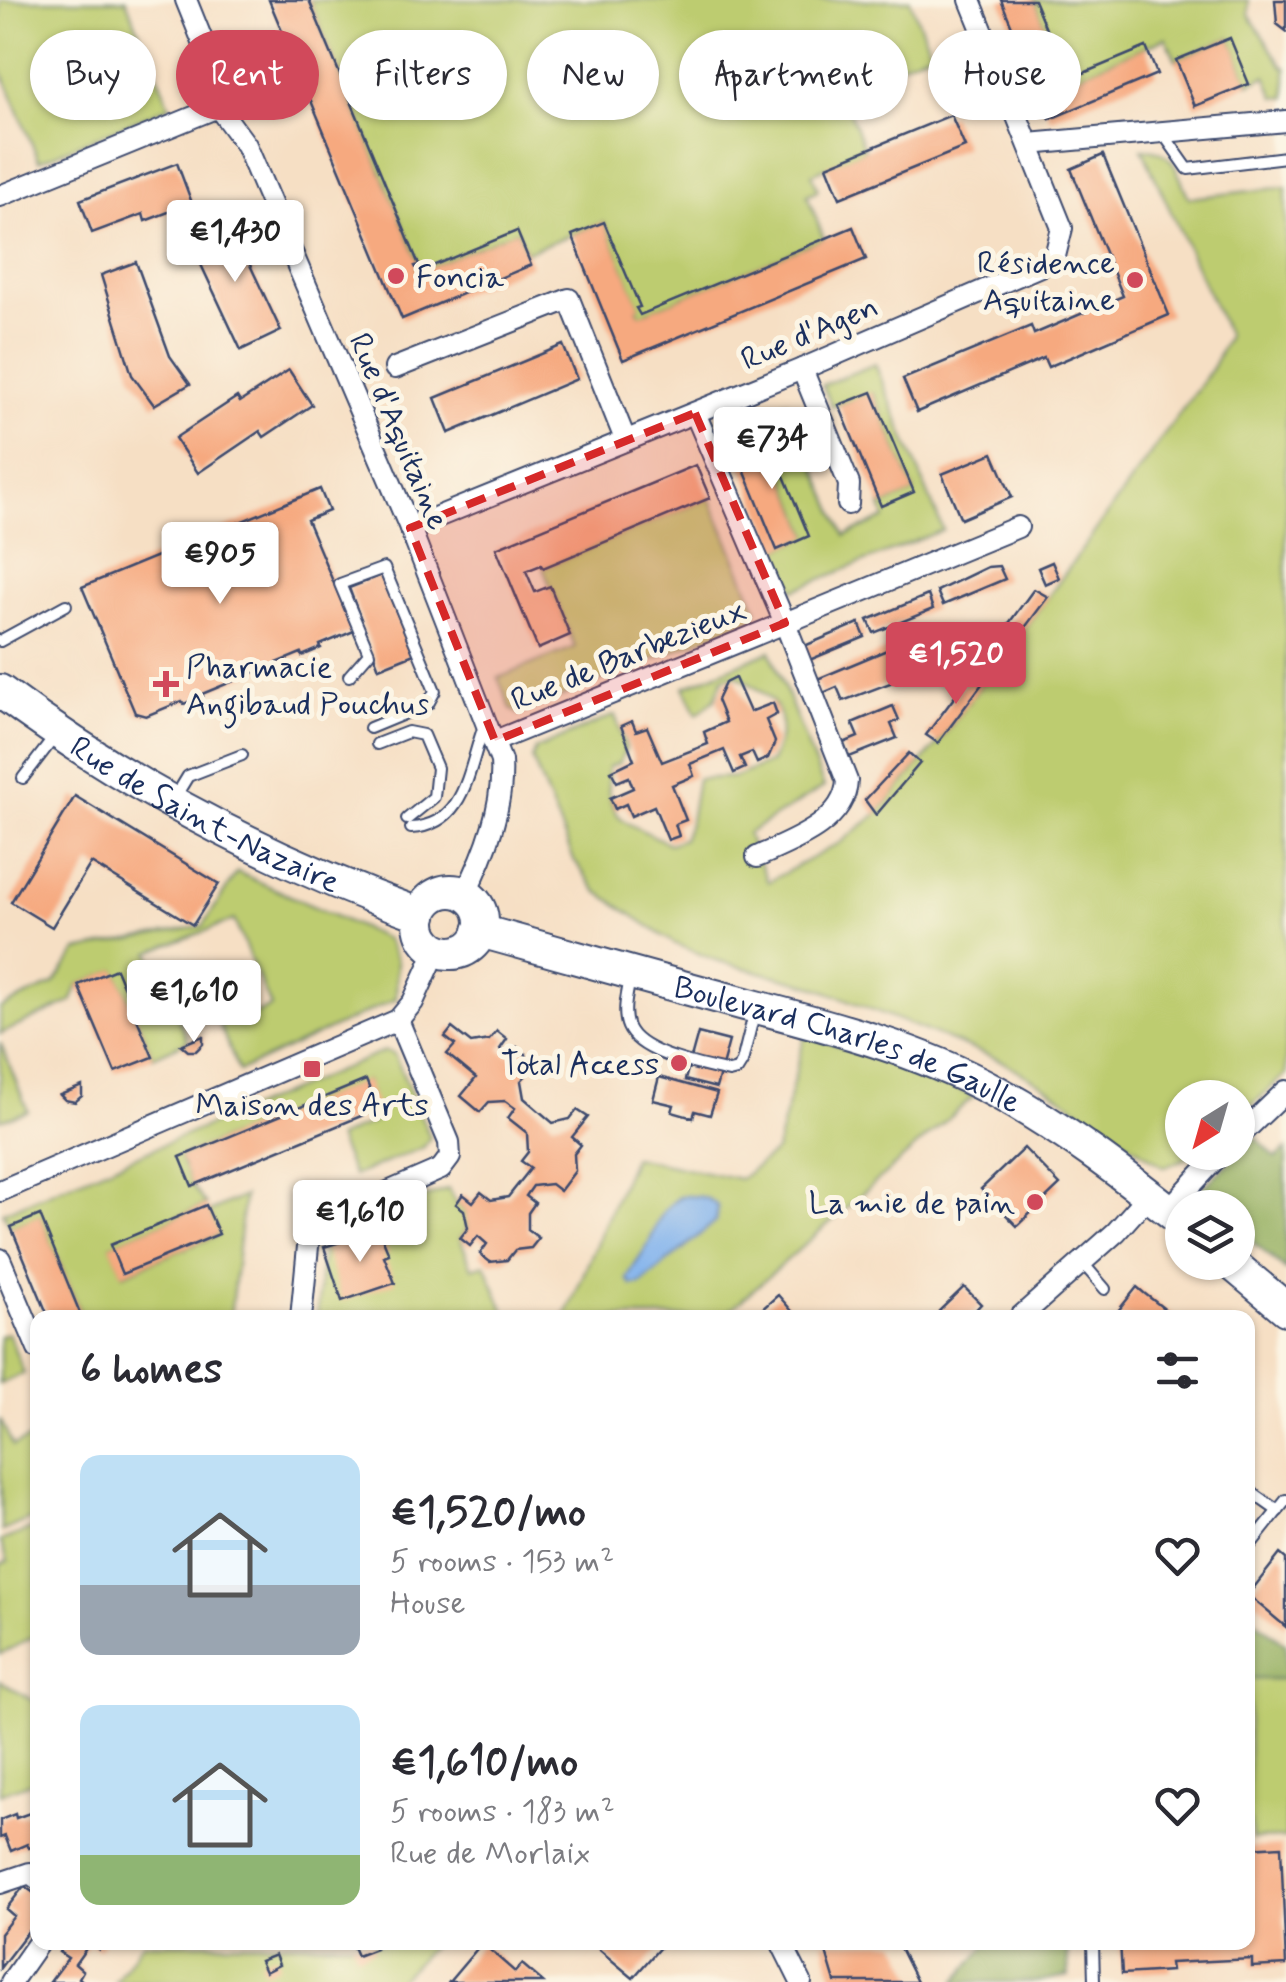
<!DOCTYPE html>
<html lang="en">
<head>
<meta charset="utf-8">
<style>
  :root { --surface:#fff; --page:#f2f2f3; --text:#2b2b33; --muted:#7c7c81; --accent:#d1495b }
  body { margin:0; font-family:Mynerve,sans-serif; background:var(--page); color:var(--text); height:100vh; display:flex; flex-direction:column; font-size:38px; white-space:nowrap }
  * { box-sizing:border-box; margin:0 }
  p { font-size:32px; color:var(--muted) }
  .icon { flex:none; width:55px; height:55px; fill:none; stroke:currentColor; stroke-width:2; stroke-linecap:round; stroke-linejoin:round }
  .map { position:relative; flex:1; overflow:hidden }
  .drawer { position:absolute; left:30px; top:1310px; width:1225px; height:640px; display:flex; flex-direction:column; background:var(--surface); border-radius:20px; box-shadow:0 2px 8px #0004 }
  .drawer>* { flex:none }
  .banner { position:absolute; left:30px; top:30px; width:1228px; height:90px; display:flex; gap:20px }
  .needle { width:65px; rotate:217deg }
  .tools { position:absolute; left:1165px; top:1080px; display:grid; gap:20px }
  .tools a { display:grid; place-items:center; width:90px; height:90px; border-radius:50%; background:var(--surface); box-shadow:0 2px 8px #0004; font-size:50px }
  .price { position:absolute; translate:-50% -85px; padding:0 22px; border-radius:10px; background:#fff; color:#222; font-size:32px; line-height:65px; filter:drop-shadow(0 2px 5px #0008) }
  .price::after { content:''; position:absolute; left:50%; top:60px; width:30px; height:22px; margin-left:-15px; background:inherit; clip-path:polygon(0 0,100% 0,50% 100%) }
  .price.active { background:var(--accent); color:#fff }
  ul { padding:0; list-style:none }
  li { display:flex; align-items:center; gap:30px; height:250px; padding:0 50px }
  li span { display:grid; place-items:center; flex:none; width:280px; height:200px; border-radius:20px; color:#555 }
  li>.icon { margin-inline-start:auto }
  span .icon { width:120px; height:120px; fill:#fffc; stroke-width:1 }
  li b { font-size:42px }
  h2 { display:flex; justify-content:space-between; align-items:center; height:120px; padding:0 50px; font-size:42px }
  .tag { padding:0 35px; border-radius:45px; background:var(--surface); box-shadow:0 2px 8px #0004; font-size:35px; line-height:90px }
  .tag.active { background:var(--accent); color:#fff }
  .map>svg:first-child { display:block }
  .green { fill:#bdcc6f; stroke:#6c7e66; stroke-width:2.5 }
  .forest { fill:#96b062; stroke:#587060; stroke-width:2.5 }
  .water { fill:#81b2ed; stroke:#4e70a6; stroke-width:2.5 }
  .building { fill:#f6a97f }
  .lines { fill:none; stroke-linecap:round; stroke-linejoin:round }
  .lane-casing { stroke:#3c496d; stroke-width:14 }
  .street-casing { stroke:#3c496d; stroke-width:24 }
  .primary-casing { stroke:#3c496d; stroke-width:36 }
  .lane { stroke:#fff; stroke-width:10 }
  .street { stroke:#fff; stroke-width:20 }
  .primary { stroke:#fff; stroke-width:32 }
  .marked { fill:#d62828; fill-opacity:0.2; stroke:#d62828; stroke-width:8; stroke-dasharray:20 12; stroke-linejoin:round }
  .poi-dot { fill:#d1495b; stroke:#fcf5e5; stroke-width:4 }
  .labels { text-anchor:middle; stroke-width:10; stroke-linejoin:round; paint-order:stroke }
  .poi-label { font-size:32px; fill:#1b2f5e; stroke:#fcf5e5; text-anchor:end }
  .street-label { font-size:32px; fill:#1b2f5e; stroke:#fcf5e5 }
</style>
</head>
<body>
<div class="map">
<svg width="1286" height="1982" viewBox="0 0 1286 1982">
  <rect width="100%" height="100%" fill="#fcf5e5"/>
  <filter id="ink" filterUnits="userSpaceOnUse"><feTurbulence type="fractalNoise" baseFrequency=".01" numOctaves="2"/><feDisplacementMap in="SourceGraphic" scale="20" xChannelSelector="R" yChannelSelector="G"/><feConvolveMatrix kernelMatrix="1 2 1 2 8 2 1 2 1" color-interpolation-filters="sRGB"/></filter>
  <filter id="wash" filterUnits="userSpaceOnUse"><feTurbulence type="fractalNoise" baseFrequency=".0048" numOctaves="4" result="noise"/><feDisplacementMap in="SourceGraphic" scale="40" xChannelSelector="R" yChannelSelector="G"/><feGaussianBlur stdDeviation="2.25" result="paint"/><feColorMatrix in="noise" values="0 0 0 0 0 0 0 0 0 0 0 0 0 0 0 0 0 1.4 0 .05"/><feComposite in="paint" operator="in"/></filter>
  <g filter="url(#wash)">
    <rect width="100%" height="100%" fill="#f6dfc4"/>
    <!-- green -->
    <g class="green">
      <path d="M0,0H126L170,106L39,161L0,67Z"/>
      <path d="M309,0H910L931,52L840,88L865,151L812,174L818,190L807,195L824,239L640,315L637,308L639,306L604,222L526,252L517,231L418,272L415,266L419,264Z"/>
      <path d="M1034,0H1248L1249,15L1283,67H1286V98L1275,97L1266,76L1249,84L1230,38L1176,60L1166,38L1067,80Z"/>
      <path d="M1142,149C1175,148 1176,171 1189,198L1286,187V1074L1238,1118V1098H1182V1152L1199,1153L1164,1167L1045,1086L1002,1061L813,986L715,960L675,944L597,891L574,860L532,759L536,749L615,715L626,748L619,763L608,767C605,824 624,819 669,844L683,839L690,821L697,779L735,777L771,762C793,710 778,702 737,675L723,678L715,699L697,714L684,687L770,651L824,787L747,834L768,882L841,842L876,815L938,743L1048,597L1212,368L1228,336Z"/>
      <path d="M875,364L943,530L794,590L777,550L809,535L768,436L735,448L727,428L787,402L845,536L885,518L881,506L914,492L873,393L832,407L822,385Z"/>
      <path d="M710,498L757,609L753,618L519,714L511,709L498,678L575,647L543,568Z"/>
      <path d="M237,872L386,939L397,961L396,999L239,1071L214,1012L226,1006L233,1023L271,1007L234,920L150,952L188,1041L153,1057L116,970L78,985L71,1002L0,1034V1008L54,984L77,951L203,926Z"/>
      <path d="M805,1035L911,1069L974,1096L722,1317L565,1318L633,1157L740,1179L776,1151Z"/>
      <path d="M0,1042L28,1111L0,1120Z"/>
      <path d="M385,1051L394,1054L430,1137L424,1147L353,1176L337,1138L380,1119L366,1081L180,1157L192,1186L206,1205L111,1245L123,1274L218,1235L209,1212L244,1196L230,1317H82L40,1216L11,1227L3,1212Z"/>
      <path d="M448,1189L456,1204L464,1210L468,1228L460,1238L472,1268L485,1264L507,1317L317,1318L323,1239L370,1217Z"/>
      <path d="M8,1333L24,1373L0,1384V1336Z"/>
      <path d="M0,1419L13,1446L38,1435L37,1516L2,1531Z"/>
      <path d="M37,1527L38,1607L35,1609L37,1635L0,1654V1565L8,1561L0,1541Z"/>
      <path d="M1248,1679H1286V1838L1252,1839L1250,1821L1248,1820Z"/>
      <path d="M0,1681L37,1703L38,1780L0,1794Z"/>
      <path d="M142,1943H435L397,1982H115Z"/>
    </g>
    <!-- forest -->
    <g class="forest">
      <path d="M1256,1137L1276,1158L1286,1149V1270L1238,1230V1208L1211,1207L1197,1193Z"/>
      <path d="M1248,1614L1286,1645V1679H1248Z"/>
      <path d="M989,1942L1067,1943L1069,1976L1034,1982H955Z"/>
    </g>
    <!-- water -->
    <path class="water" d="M681,1196C696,1196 708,1195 718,1207L716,1221L641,1284L631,1285L627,1279C633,1266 643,1255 649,1243C660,1219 658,1212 681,1196Z"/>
    <g id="blocks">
      <!-- building -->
      <g class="building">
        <path d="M269,0H309L419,265L415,266L418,272L517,231L531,265L402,319Z"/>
        <path d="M1001,0H1034L1067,80L1146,47L1157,74L1050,119Z"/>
        <path d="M1275,0H1286V31L1277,24Z"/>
        <path d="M1230,38L1249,84L1195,106L1176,60Z"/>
        <path d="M951,115L965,147L840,198L827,166Z"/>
        <path d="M1103,155L1169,315L1048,367L1044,358L917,412L903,379L1031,326L1034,334L1123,296L1071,169Z"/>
        <path d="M177,163L192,203L145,221L143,214L92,233L80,200Z"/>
        <path d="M229,220L281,331L241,350L189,239Z"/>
        <path d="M604,222L640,307L636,308L640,315L853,227L866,259L623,360L572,235Z"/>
        <path d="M136,262L170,356L190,384L154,405L132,375L101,275Z"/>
        <path d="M563,345L577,379L449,433L435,398Z"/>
        <path d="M289,370L312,405L264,437L260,431L198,473L175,438L237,397L240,402Z"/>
        <path d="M872,392L914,492L881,506L839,405Z"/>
        <path d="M767,435L809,536L777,550L735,448Z"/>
        <path d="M993,453L1012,497L961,519L942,474Z"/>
        <path d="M696,465L710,498L543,568L541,565L526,571L535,592L550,586L570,635L538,649L496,548Z"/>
        <path d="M320,489L329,511L307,520L354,631L320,645L321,648L302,656L301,653L202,694L203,696L184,704L182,701L146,716L135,713L82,587Z"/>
        <path d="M1052,562L1059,578L1045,584L1038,568Z"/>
        <path d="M999,566L1005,579L943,605L937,591L987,567Z"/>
        <path d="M381,575L414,654L379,668L349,588L367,581L365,577L370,576L371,579Z"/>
        <path d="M1034,589L1048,597L999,662L987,653Z"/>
        <path d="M928,595L933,609L874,633L868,620Z"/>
        <path d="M859,623L865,637L807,661L802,647Z"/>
        <path d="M942,627L954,656L938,662V665L843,701L837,687L821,694L815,680Z"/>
        <path d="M974,671L985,680L938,743L926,735Z"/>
        <path d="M735,678L750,712L773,703L777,714L766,720L775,742L768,758L757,763L752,752L740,757L745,768L734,773L724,750L690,764L694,776L672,785L686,820L675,824L679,836L668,840L654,806L631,816L626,804L615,809L610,798L633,788L629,777L617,782L611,771L634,760L621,726L632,721L636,731L647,727L662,762L708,744L704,732L726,722L717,700L725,683Z"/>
        <path d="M893,706L899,720L891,724L897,738L847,758L841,744L858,737L852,723Z"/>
        <path d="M909,753L920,763L876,815L865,800Z"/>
        <path d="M75,796L219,884L193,925L91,863L52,927L11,902Z"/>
        <path d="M116,969L153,1057L115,1072L78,985Z"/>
        <path d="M452,1028L471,1043L489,1040L497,1031L507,1039L500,1049L509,1056L517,1047L526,1054L528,1073L521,1081L524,1098L553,1123L570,1119L577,1110L588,1117L572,1137L581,1145L574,1154L575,1171L560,1191L551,1184L533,1186L526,1196L535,1203L528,1213V1230L539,1238L531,1248L515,1250L507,1260L490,1262L480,1254L487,1244L478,1236L470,1246L460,1238L468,1228L464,1210L456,1204L463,1194L473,1202L481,1192L491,1200L508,1197L531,1168L521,1161L528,1152L527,1133L508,1118L515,1108L505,1101L489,1102L480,1112L461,1096L476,1078L447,1054L455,1045L445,1037Z"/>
        <path d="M698,1033L729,1041L716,1088L685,1080Z"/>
        <path d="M203,1036V1044L196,1051H188L181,1045Z"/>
        <path d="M659,1077L717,1093L710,1115L695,1111L693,1118L672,1112L674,1105L653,1100Z"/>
        <path d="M366,1080L378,1109L192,1186L180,1157Z"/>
        <path d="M82,1086V1096L75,1102L65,1100L60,1095Z"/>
        <path d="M1024,1148L1060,1185L1017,1226L981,1189Z"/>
        <path d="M206,1205L219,1234L122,1274L110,1245Z"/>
        <path d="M40,1215L82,1318H49L11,1227Z"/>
        <path d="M379,1230L389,1254L384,1256L395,1283L342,1301L324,1247Z"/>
        <path d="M964,1287L981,1304L968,1318H945L939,1311Z"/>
        <path d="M1137,1287L1144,1293L1176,1318H1118L1121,1314L1118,1311Z"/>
        <path d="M778,1295L798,1318H752Z"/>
        <path d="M1280,1554L1286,1559V1627L1248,1595Z"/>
        <path d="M38,1810V1845L29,1848L27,1844L11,1851L5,1836L0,1838V1820L15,1814L16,1818Z"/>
        <path d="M1281,1846L1286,1965L1252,1967V1959L1170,1963L1171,1971L1122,1974L1120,1942H1248V1848Z"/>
        <path d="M24,1886L38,1896V1918L0,1968V1934L14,1916L6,1909Z"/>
        <path d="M65,1942H104L99,1950L90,1943L75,1964L83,1971L79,1978L84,1982H50L68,1958L59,1952Z"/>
        <path d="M351,1942H372L375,1949L357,1956Z"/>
        <path d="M590,1942H659L662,1945L633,1978Z"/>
        <path d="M823,1942H897L917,1982H835Z"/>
        <path d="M482,1943L515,1972L522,1964L543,1982H449Z"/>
        <path d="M275,1955L279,1965L265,1972L260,1961Z"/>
      </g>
    </g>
  </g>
  <g filter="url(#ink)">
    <use href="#blocks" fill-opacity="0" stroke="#3c496d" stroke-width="2.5"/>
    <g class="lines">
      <!-- lane casing -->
      <g class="lane-casing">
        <g id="lane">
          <path d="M1162,132L1188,169L1286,157"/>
          <path d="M0,641L66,605"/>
          <path d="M349,676L369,653L340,584L384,568L435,691L428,704L370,728"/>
          <path d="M377,744L408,732L423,735L437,768L434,797L407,819"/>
          <path d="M23,778L56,735"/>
          <path d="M174,799L188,776L242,755"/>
          <path d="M411,828C466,825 468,769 484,726"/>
          <path d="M630,979C627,994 622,1013 628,1027C640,1055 702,1065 729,1072L737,1070L742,1062L755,1010"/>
          <path d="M1082,1262L1105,1289"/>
          <path d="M1248,1490L1278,1511"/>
          <path d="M1248,1548L1286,1500"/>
          <path d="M1093,1942L1094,1982"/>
        </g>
      </g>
      <!-- street casing -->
      <g class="street-casing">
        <g id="street">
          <path d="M186,0L209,57L218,107L246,145L410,528L501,761C504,805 485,855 465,894"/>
          <path d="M1029,144L1286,121"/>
          <path d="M0,196L218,107"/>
          <path d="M395,368L569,299L625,439"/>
          <path d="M802,369L849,484L848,504"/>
          <path d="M410,528L802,369L1054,260L1062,228L970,0"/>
          <path d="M495,741L785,623L695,413"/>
          <path d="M757,857C790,842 845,823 847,781L785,623L1018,527"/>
          <path d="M1238,1137L1286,1091"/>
          <path d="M0,1191L398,1020L413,1002L437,949"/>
          <path d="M1168,1210L1222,1152"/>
          <path d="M0,1259L38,1349"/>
          <path d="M301,1318L310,1226L441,1169L450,1157L449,1142L398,1020"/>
          <path d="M1019,1318L1116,1232L1149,1195"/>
          <path d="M0,1883L30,1873L38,1879"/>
          <path d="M781,1942L801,1982"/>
          <path d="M11,1982L39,1942"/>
        </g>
      </g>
      <!-- primary casing -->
      <g class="primary-casing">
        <g id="primary">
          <path id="s1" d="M0,691C130,788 268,860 421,915"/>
          <circle cx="451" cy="922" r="31"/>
          <path id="s2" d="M480,931C564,954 647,978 730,1000C821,1024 912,1046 995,1091C1063,1128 1123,1174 1182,1221"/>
          <path d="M1230,1262L1286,1309"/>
        </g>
      </g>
      <!-- lane -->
      <use href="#lane" class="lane"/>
      <!-- street -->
      <use href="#street" class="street"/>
      <!-- primary -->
      <use href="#primary" class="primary"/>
    </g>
  </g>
  <!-- marked area -->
  <path class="marked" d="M695,413L785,623L495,741L410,528Z"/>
  <!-- markers -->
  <g class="poi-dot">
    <circle cx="396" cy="276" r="10"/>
    <circle cx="1135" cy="280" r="10"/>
    <path d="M161 669h10v10h10v10h-10v10h-10v-10h-10v-10h10z"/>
    <circle cx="679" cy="1063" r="10"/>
    <rect x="302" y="1059" width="20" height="20" rx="5"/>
    <circle cx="1035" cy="1202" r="10"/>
  </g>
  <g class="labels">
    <!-- poi labels -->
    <g class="poi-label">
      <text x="1115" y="273">Résidence<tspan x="1115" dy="37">Aquitaine</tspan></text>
      <text x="416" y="287" text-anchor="start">Foncia</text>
      <text x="186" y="677" text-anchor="start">Pharmacie<tspan x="186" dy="37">Angibaud Pouchus</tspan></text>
      <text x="659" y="1074">Total Access</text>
      <text x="312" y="1115" text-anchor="middle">Maison des Arts</text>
      <text x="1015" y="1213">La mie de pain</text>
    </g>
    <!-- street labels -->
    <g class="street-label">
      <text transform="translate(809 332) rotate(-23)" y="11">Rue d'Agen</text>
      <text transform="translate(400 431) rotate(67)" y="11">Rue d'Aquitaine</text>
      <text transform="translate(628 654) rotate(-22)" y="11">Rue de Barbezieux</text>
      <text dy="11" stroke="none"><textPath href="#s1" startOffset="240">Rue de Saint-Nazaire</textPath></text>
      <text dy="11" stroke="none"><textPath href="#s2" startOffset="385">Boulevard Charles de Gaulle</textPath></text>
    </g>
  </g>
</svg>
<div class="tools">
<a><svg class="needle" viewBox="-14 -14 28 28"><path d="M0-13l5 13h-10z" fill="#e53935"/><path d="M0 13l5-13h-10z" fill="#7c7c81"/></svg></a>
<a><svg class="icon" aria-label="layers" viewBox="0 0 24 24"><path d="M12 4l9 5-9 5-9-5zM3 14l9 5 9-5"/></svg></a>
</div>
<b class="price" style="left:235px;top:285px">€1,430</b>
<b class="price" style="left:772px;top:492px">€734</b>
<b class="price" style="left:220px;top:607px">€905</b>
<b class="price active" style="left:956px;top:707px">€1,520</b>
<b class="price" style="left:194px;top:1045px">€1,610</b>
<b class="price" style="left:360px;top:1265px">€1,610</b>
<div class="banner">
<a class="tag">Buy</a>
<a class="tag active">Rent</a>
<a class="tag">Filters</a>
<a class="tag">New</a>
<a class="tag">Apartment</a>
<a class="tag">House</a>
</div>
<section class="drawer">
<h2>6 homes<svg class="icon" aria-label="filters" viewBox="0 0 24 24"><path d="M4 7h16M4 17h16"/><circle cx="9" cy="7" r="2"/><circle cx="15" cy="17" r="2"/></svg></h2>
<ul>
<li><span style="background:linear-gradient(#bfe0f5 65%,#9aa5b1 0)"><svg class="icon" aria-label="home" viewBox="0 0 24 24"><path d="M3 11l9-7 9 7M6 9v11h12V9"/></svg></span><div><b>€1,520/mo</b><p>5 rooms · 153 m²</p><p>House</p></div><svg class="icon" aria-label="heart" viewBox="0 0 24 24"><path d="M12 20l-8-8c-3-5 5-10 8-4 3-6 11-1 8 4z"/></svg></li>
<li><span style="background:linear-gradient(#bfe0f5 75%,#8fb573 0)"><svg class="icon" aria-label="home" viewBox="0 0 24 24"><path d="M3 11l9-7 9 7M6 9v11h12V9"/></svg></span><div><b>€1,610/mo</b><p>5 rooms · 183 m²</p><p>Rue de Morlaix</p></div><svg class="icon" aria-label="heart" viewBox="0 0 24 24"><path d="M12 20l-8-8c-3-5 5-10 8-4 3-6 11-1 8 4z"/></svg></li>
</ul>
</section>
</div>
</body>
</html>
